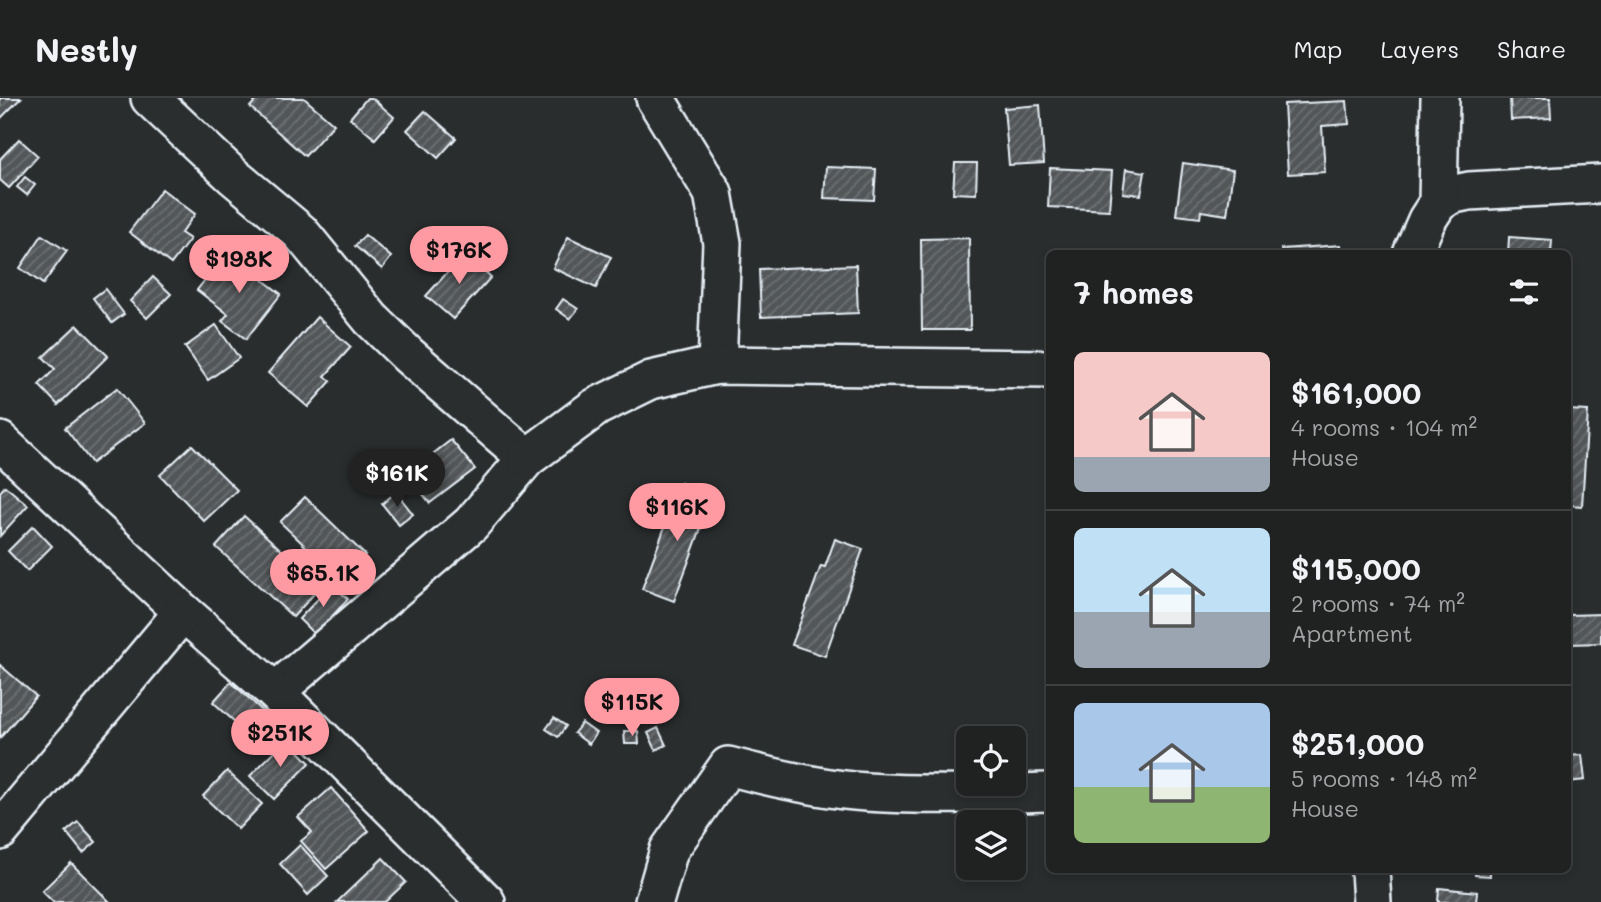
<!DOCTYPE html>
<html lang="en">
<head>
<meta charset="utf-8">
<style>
  :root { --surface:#202222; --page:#2d2f2f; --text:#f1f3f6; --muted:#a2a4a5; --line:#3d3f40; --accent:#ff9aa2 }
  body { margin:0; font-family:Mali,sans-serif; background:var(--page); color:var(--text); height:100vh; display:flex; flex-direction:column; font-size:26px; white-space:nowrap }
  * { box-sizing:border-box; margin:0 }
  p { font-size:23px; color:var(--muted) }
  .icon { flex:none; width:38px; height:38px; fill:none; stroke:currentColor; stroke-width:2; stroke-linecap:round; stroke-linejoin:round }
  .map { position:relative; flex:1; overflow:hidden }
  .side { position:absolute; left:1046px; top:152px; width:525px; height:623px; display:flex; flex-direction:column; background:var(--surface); border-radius:10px; box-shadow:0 4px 10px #0003,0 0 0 2px var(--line) }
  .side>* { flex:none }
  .tools { position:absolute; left:956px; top:628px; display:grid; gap:14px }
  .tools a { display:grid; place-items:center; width:70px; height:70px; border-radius:10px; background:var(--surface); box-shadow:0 4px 10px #0003,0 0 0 2px var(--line); font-size:35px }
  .price { position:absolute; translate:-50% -60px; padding:0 16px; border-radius:24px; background:var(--accent); color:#111; font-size:23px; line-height:46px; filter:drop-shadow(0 2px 4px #0008) }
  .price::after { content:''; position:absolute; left:50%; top:42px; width:21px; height:16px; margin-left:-10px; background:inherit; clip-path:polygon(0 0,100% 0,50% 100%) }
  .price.selected { background:#222; color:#fff }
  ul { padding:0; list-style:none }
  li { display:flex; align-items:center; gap:21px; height:175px; padding:0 28px }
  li+li { border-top:2px solid var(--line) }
  li span { display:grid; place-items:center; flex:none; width:196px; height:140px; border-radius:10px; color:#555 }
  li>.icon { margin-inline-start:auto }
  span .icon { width:84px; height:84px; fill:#fffc; stroke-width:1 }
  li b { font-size:30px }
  h2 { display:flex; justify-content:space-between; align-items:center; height:84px; padding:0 28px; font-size:30px }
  header { display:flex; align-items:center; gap:42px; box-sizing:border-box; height:98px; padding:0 35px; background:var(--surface); border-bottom:2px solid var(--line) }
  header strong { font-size:33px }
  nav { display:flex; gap:38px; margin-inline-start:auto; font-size:24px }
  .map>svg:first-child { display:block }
  .building { fill:url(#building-hatch); stroke:#e8f1f8; stroke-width:2 }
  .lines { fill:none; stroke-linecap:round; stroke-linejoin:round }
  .minor-casing { stroke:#e8f1f8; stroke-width:42 }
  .minor { stroke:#2a2d2e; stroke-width:37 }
</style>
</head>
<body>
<header>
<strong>Nestly</strong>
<nav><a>Map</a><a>Layers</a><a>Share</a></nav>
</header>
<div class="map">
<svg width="1601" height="804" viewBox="0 0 1601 804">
  <defs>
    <pattern id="building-hatch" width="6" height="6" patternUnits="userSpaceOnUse" patternTransform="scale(1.75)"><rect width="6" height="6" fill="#535759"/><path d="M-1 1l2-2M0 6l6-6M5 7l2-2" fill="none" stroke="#6c7072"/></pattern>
  </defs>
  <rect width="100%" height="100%" fill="#2a2d2e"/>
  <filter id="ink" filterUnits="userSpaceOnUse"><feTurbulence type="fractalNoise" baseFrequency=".0143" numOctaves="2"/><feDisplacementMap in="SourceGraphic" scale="14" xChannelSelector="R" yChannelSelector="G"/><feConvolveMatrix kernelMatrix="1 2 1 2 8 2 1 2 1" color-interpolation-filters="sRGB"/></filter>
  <g filter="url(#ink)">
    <!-- building -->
    <g class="building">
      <path d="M0,0H21L0,21Z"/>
      <path d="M258,0H304L334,26L305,58L250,9Z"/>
      <path d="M367,0H372L394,19L375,41L350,20Z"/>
      <path d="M1510,0H1550L1551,20L1511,22Z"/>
      <path d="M1347,3L1349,26L1322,28L1325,74L1288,76L1284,6Z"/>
      <path d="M1040,7L1044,65L1009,67L1004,10Z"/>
      <path d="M425,13L456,40L438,60L407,32Z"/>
      <path d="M19,41L38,58L9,90L0,82V61Z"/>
      <path d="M955,65H977L976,96L953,95Z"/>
      <path d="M1183,65L1233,72L1227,117L1201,113L1200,120L1176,117Z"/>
      <path d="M826,69L876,71L874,102L824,100Z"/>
      <path d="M1050,70L1112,73L1109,112L1048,109Z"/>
      <path d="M1126,71L1145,74L1141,97L1123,95Z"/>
      <path d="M25,79L35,87L27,97L17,89Z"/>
      <path d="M162,91L195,116L181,135L190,141L171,166L129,134Z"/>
      <path d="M42,137L67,153L43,186L20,170Z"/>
      <path d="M365,137L391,159L382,171L355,148Z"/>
      <path d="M568,139L611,159L596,190L553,170Z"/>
      <path d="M1509,139L1552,142L1551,156H1508Z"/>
      <path d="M969,140L970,232H922L921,141Z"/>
      <path d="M1341,147L1342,156H1282L1281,151Z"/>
      <path d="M227,154L281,196L246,241L222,223L228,216L197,192Z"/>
      <path d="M465,155L491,179L453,221L426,198Z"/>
      <path d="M856,167L858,215L761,219L759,171Z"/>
      <path d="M153,179L171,196L147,220L130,203Z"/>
      <path d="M105,191L124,216L112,225L93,200Z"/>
      <path d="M563,201L578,211L570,221L556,211Z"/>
      <path d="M317,219L351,249L325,278L331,283L308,309L268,275Z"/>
      <path d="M77,227L108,258L58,307L39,287L55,271L43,259Z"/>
      <path d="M216,227L239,260L208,282L185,249Z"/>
      <path d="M117,290L145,325L92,365L65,330Z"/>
      <path d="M1568,312L1588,313L1582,408L1568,407Z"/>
      <path d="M451,342L475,371L430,405L407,376Z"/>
      <path d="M192,347L237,392L204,423L160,377Z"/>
      <path d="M681,385L711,396L698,429L701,430L674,503L642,491Z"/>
      <path d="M5,388L28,407L0,438V394Z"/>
      <path d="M396,394L413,416L399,427L382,406Z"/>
      <path d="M305,399L365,457L341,482L280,424Z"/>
      <path d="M244,418L321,488L293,519L216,449Z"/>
      <path d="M33,428L52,448L27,473L8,453Z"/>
      <path d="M835,441L863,451L825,558L792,547L821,468L825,469Z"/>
      <path d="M332,486L348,501L315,537L299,521Z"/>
      <path d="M1601,516V545L1570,546L1569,517Z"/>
      <path d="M0,567L36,598L0,640Z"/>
      <path d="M231,584L267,617L248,636L213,604Z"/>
      <path d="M554,620L566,628L558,639L546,631Z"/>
      <path d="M582,625L596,635L589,646L574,635Z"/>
      <path d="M658,630L666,647L656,652L648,635Z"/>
      <path d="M624,633H638L639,646H625Z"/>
      <path d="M287,641L310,665L274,701L250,678Z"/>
      <path d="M1582,657L1585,682L1568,684V658Z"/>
      <path d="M227,673L262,706L238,731L203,698Z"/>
      <path d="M331,690L369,733L326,771L301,743L312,734L298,719Z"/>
      <path d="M78,724L96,744L83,755L66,734Z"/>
      <path d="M300,747L328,778L308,797L280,766Z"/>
      <path d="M383,760L406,784L385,804H337Z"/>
      <path d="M71,765L110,804H53L42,793Z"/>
      <path d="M1475,772H1490V778L1475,777Z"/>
      <path d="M1439,790L1477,794L1476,804H1438Z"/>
    </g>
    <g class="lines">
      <!-- minor casing -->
      <g class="minor-casing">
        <g id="minor">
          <path d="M150,0L233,78L300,134L371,221L408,257L527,360L471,426L275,594"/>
          <path d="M655,0L713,95L722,145L717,267"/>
          <path d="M1438,105L1450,97L1469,93L1601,86"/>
          <path d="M1412,156L1427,122L1438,105L1440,0"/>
          <path d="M0,343L183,514L275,594L486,804"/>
          <path d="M527,360L596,309L651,282L717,267L1050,271"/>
          <path d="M0,733L183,514"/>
          <path d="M1370,772L1372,804"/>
          <path d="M654,804L669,752L728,668C773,680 820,691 866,694C927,698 989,696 1050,694"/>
        </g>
      </g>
      <!-- minor -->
      <use href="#minor" class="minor"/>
    </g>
  </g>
</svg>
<div class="tools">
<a><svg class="icon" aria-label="locate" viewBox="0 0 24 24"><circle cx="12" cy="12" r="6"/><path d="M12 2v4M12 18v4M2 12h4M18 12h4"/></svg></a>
<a><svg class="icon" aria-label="layers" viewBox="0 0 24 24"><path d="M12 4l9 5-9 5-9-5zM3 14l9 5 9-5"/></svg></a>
</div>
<b class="price" style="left:459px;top:188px">$176K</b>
<b class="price" style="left:239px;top:197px">$198K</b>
<b class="price selected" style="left:397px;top:411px">$161K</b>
<b class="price" style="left:677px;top:445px">$116K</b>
<b class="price" style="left:323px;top:511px">$65.1K</b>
<b class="price" style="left:632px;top:640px">$115K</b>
<b class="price" style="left:280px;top:671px">$251K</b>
<section class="side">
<h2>7 homes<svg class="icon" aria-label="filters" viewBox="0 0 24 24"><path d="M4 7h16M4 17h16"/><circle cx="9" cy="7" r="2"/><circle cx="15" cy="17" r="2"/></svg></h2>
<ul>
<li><span style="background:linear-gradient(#f6c9c9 75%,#9aa5b1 0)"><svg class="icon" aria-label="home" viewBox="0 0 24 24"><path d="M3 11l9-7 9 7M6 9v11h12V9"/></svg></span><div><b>$161,000</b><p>4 rooms · 104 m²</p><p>House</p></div></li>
<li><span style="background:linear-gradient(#bfe0f5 60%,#9aa5b1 0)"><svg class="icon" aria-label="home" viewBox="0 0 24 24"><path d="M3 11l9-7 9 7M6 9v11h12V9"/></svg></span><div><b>$115,000</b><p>2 rooms · 74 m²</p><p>Apartment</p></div></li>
<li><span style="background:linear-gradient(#a9c7e8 60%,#8fb573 0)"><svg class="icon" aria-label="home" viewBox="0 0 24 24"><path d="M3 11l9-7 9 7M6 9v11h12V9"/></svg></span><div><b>$251,000</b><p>5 rooms · 148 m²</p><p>House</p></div></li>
</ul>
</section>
</div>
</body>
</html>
